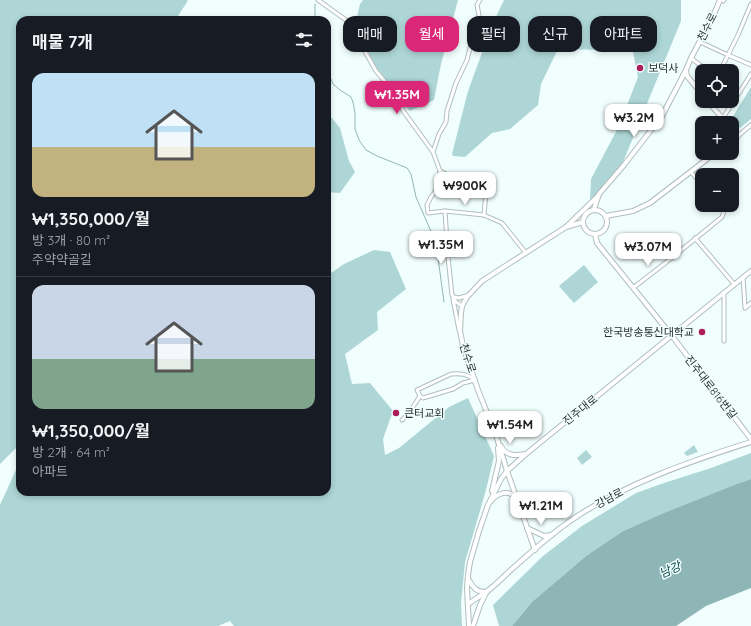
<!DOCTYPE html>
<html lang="ko">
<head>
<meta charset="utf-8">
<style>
  :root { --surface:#171b24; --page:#242831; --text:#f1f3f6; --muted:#9ea1a6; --line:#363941; --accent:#db2777 }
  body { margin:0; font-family:Quicksand,"Noto Sans KR",sans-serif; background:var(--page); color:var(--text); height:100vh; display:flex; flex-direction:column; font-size:15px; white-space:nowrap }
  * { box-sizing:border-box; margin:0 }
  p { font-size:13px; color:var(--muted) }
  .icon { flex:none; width:22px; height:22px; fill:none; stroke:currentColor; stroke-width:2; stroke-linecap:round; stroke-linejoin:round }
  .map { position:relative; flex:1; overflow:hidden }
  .panel { position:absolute; left:16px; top:16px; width:315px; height:480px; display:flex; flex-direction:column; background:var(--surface); border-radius:12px; box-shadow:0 2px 6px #0003 }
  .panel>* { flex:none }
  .guide { position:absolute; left:343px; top:16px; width:348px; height:36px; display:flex; gap:8px }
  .buttons { position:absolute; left:695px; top:64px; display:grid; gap:8px }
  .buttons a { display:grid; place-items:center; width:44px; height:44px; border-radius:8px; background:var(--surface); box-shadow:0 2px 6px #0003; font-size:20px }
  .price { position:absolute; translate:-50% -34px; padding:0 9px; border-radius:8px; background:#fff; color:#222; font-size:13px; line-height:26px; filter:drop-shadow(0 1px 2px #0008) }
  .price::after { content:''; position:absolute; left:50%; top:24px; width:12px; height:9px; margin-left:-6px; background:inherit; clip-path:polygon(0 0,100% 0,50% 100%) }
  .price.active { background:var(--accent); color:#fff }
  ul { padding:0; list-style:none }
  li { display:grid; align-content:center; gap:8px; height:212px; padding:0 16px }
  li+li { border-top:1px solid var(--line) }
  li span { display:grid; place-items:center; height:124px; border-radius:12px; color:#555 }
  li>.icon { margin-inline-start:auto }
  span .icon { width:72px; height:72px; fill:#fffc; stroke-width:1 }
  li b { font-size:17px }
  h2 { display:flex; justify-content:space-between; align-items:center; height:48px; padding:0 16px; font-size:17px }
  .chip { padding:0 14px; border-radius:12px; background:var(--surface); box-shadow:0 2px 6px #0003; font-size:14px; line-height:36px }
  .chip.active { background:var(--accent); color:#fff }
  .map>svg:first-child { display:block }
  .green { fill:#aed6d6 }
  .water { fill:#8fb6b7 }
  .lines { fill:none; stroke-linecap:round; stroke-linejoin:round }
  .stream { stroke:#8fb6b7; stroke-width:1 }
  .street-casing { stroke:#b1bdbd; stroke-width:5 }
  .secondary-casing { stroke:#b1bdbd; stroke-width:6 }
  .street { stroke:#fff; stroke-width:3 }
  .secondary { stroke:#fff; stroke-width:4 }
  .poi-dot { fill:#ac1e5a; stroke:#f1fefe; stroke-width:1.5 }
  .labels { text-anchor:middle; stroke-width:3; stroke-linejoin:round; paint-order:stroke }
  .street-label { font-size:11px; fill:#282d2d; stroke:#f1fefe }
  .poi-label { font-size:11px; fill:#282d2d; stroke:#f1fefe; text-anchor:start }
  .water-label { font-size:12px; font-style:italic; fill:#064546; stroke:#f1fefe }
</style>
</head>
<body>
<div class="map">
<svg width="751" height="626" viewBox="0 0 751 626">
  <rect width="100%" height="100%" fill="#f1fefe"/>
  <!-- green -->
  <g class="green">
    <path d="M0,0H188C185,7 178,13 177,20H20V449L17,447L0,464Z"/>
    <path d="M363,0H458L441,64L434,100L410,111L379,77L356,22L360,4Z"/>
    <path d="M504,0H681V21L623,162L590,202L591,179L618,128L638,77L629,32L608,50L558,49L541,84L538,105L510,129L492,133L465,157L453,156L452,154L468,91L493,23Z"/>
    <path d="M751,87V119L740,128L732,118Z"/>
    <path d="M327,112L340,128L349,161L355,172L340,193L327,192Z"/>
    <path d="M374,250L390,252L406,289L377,312L378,330L345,354L352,384L370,383L393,411L383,439L385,455L399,448L449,407L468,398L494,456L486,490L465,562L461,603L462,626H234L230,621L218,626H0V505L20,461V492H327V276L344,264Z"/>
    <path d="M584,265L598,282L574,303L559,286Z"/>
    <path d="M694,445L698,452L687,456L684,453Z"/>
    <path d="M586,450L592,457L582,465L577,458Z"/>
    <path d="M751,453V479L734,485L666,512L623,531L586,556L532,602L512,626H499L493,605L543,556L582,526L636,493L664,483L711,468Z"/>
  </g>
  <!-- water -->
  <path class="water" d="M751,479V588L706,606L676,626H512L532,602L586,556L623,531L666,512L734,485Z"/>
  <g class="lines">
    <!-- stream -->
    <g class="stream">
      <path d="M315,4V20"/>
      <path d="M327,50L329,53L330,57L329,74L333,84L340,90L351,97L353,102L355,113V129L359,140L366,150L377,156L407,168L411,174L416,197L436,243L444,302"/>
    </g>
    <!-- street casing -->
    <g class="street-casing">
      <g id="street">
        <path d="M318,0L346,20L350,25L376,71L392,90L404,112L433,152L440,171V176L435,192L431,197L427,205L428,213L445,211L484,215L502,223L526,253"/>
        <path d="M723,1L724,0"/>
        <path d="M751,4L738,35L728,55L751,65"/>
        <path d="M700,42L728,55L720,71"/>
        <path d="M691,58L708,71"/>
        <path d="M732,87L740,92"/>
        <path d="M723,118L751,74"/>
        <path d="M738,136L751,125"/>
        <path d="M433,152L439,134L446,122L447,111L456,83L467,60L471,44L479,29V15L477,5L480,0"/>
        <path d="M440,171L450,176L479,182L484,185L486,192L484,215"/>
        <path d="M691,172L702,185"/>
        <path d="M445,211L448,257L452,295L456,302L462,306"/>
        <path d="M695,238L734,284"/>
        <path d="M743,277L745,308L751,303"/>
        <path d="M633,288L673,257L722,217L724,211L719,205"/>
        <path d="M453,296L454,297L459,298L469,295"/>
        <path d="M453,299L459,330"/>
        <path d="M724,341V292"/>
        <path d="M451,374C461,373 467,374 475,380L463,383L453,389L423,398L420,396L417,390Z"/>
        <path d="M402,420L409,413L420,396"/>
      </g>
    </g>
    <!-- secondary casing -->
    <g class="secondary-casing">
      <g id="secondary">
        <path d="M702,94L687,76L686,70L691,58L714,14L720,0"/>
        <path d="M707,101L727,123"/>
        <path d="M732,129L738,136L732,140"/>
        <path d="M594,209L599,194L624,165L662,116L686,70"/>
        <circle cx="595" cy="222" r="12"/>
        <path d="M606,216L633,211L650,203L715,153"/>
        <path d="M567,226L598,196"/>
        <path d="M595,234L597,243L672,336L751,439"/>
        <path d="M501,446C506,456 515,456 525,454"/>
        <path d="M492,491L499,461L498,448"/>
        <path d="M491,501C497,493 509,489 516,498"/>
        <path d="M527,528L544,536L552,535"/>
        <path d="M535,550L507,471L496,435L478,390L463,346L460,331L461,313L462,306L467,297L482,281L566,227L583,222"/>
        <path d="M468,579C474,588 475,592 487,592"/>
        <path d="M468,604C474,600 480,596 486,592C496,585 504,576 513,568C531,552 550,535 570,521C622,485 690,461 751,442"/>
        <path d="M469,626L467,588L468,575L470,562L479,531L488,505L501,479L507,471L526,454L751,271"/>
        <path d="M473,626L480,605L486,593"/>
      </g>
    </g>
    <!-- street -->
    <use href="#street" class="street"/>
    <!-- secondary -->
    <use href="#secondary" class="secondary"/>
  </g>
  <!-- markers -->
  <g class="poi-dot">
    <circle cx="640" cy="68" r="4"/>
    <circle cx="702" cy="332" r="4"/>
    <circle cx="396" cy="413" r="4"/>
  </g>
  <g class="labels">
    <!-- street labels -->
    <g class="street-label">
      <text transform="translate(707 27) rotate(-63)" y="4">천수로</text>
      <text transform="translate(468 358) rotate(72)" y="4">천수로</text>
      <text transform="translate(711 387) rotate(52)" y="4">진주대로816번길</text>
      <text transform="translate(580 410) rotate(-39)" y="4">진주대로</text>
      <text transform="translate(609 498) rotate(-28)" y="4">강남로</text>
    </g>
    <!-- poi labels -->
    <g class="poi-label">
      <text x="648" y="72">보덕사</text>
      <text x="694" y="336" text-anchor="end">한국방송통신대학교</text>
      <text x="404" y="417">큰터교회</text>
    </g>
    <!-- water labels -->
    <g class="water-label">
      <text transform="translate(670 570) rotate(-25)" y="4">남강</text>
    </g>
  </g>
</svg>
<div class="buttons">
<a><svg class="icon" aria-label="locate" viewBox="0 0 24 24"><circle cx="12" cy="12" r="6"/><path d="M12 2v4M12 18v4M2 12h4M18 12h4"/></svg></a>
<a>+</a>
<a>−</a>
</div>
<b class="price active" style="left:397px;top:115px">₩1.35M</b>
<b class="price" style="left:634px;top:138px">₩3.2M</b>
<b class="price" style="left:465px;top:206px">₩900K</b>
<b class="price" style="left:441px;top:265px">₩1.35M</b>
<b class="price" style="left:648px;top:267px">₩3.07M</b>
<b class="price" style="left:510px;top:445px">₩1.54M</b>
<b class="price" style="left:541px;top:526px">₩1.21M</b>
<div class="guide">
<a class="chip">매매</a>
<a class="chip active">월세</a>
<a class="chip">필터</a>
<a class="chip">신규</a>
<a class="chip">아파트</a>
</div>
<section class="panel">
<h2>매물 7개<svg class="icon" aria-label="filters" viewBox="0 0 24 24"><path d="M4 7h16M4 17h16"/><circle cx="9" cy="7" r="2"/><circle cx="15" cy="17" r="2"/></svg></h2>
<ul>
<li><span style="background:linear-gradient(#bfe0f5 60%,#c2b280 0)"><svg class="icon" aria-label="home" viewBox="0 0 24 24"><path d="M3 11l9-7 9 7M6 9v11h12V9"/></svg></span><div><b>₩1,350,000/월</b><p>방 3개 · 80 m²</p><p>주약약골길</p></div></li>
<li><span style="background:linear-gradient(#c9d6e8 60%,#7fa58c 0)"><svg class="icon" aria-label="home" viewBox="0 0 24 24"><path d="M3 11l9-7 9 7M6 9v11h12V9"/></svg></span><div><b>₩1,350,000/월</b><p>방 2개 · 64 m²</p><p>아파트</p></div></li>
</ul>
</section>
</div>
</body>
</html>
